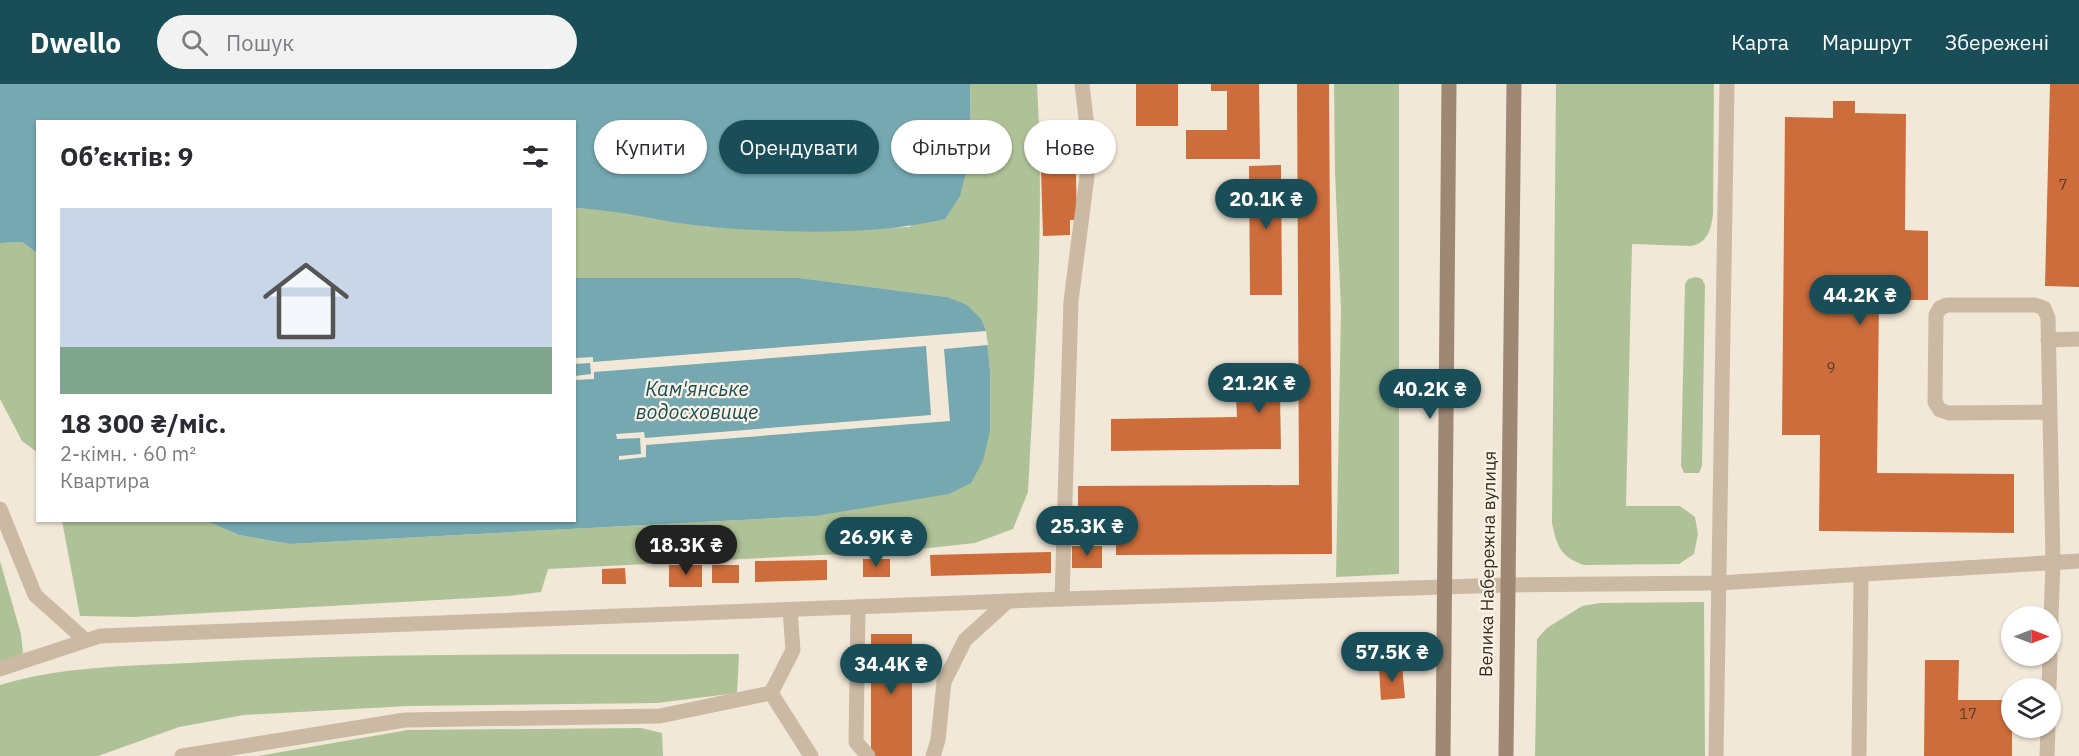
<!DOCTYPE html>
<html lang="uk">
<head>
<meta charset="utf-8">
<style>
  :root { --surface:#fff; --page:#f2f2f3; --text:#2b2b33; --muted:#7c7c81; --accent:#194e58 }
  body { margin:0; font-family:"IBM Plex Sans",sans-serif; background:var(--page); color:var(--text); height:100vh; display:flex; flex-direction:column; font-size:22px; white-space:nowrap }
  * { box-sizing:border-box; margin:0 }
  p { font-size:20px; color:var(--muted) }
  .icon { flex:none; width:33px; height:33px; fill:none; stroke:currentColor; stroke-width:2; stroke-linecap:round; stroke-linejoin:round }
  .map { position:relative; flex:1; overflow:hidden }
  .panel { position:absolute; left:36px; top:36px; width:540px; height:402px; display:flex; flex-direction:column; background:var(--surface); border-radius:0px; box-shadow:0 2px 4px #0004 }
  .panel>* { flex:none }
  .top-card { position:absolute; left:594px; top:36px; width:570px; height:54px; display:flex; gap:12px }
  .needle { width:39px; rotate:90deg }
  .buttons { position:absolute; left:2001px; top:522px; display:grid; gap:12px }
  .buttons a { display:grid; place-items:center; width:60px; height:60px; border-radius:50%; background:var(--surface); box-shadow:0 2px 4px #0004; font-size:30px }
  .price { position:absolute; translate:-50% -51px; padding:0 14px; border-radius:21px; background:var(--accent); color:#fff; font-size:20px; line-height:39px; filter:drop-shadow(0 2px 3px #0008) }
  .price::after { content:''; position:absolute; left:50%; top:36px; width:18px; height:14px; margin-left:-9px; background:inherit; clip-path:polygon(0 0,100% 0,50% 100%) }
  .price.on { background:#222; color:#fff }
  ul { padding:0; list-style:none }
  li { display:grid; align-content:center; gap:12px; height:318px; padding:0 24px }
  li span { display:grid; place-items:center; height:186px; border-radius:0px; color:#555 }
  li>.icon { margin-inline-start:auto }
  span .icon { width:108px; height:108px; fill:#fffc; stroke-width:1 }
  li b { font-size:26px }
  h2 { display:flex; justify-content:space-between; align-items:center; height:72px; padding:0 24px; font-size:26px }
  .pill { padding:0 21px; border-radius:27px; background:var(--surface); box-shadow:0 2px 4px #0004; font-size:21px; line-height:54px }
  .pill.on { background:var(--accent); color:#fff }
  header { display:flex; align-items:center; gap:36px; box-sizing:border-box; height:84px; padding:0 30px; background:var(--accent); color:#fff }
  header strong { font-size:28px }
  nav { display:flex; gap:33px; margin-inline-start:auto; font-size:21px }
  .search { width:420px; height:54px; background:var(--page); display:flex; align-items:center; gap:15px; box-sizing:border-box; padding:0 21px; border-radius:33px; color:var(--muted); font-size:22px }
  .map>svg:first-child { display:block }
  .green { fill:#afc297 }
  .water { fill:#75a8b1 }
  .pier { fill:#f2e8d7 }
  .building { fill:#cd6d3b }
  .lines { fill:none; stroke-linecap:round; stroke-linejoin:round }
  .lane { stroke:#cbb9a3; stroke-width:15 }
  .street { stroke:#cbb9a3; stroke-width:15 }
  .secondary { stroke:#9e8874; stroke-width:15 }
  .labels { text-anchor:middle; stroke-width:4.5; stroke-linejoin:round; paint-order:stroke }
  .number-label { font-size:15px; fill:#5b3c2a }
  .street-label { font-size:18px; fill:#352c25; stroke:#faf2e3 }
  .water-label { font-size:20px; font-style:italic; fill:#194e58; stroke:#faf2e3 }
</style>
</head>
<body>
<header>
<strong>Dwello</strong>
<div class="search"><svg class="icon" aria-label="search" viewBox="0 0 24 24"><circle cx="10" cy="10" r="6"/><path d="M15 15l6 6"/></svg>Пошук</div>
<nav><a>Карта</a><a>Маршрут</a><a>Збережені</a></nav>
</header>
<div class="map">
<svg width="2079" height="672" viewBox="0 0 2079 672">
  <rect width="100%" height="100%" fill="#f2e8d7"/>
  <!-- green -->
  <g class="green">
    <path d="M970,0H1037C1045,136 1035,272 1028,408L1013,445L975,459L901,467L548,485L541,508L509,512L134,533L80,532L62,437H206L239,451L290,460L815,432L990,286L986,247L947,213L800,194H575V124L612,126L710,143L811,146L910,143L971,67Z"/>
    <path d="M1334,0H1399V490L1336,493L1341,225L1335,89Z"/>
    <path d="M1556,0H1714L1713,130C1711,145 1708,159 1691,162L1632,160L1626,422H1680L1695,433L1698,450L1694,470L1679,480L1584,481C1560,473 1557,462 1552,439Z"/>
    <path d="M22,158L37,169V368L22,357L0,315V159Z"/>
    <path d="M1696,193L1702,195L1705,201L1702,382L1699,389H1684L1681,382L1685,200L1688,195Z"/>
    <path d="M0,477L21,550L23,569L0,581Z"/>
    <path d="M1704,518L1705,672H1535L1537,555L1547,544L1582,522L1600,519Z"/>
    <path d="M739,570L737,609L657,619L408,622L244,631L179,643L98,672H0V601C65,581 139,582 207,578C384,568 562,571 739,570Z"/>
    <path d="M641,644L662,649L663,672H258L408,646Z"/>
  </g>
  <!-- water -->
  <g class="water">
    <path d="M0,0H970L971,67L960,112L945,135C872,152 785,149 711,143C665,139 622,126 575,124L574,38H38L37,169L22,158L0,159Z"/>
    <path d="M575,194H800L947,213L967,221L981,235L986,247L990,286V347L983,377L971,399L949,410L815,432L290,460L239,451L206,437L574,436Z"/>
  </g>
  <!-- pier -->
  <path class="pier" d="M986,247L988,261L944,265L950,337L646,361V373L619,376V372L641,370L640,354L617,355L616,350L644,348L645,354L931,331L926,262L594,288V295L575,296V292L591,290L590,279L575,280V274L593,273V278Z"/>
  <!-- building -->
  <g class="building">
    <rect x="1136" y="0" width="42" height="42"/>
    <path d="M1211,0H1259L1260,75H1186V46H1227V7H1211Z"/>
    <path d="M1297,0H1329L1332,470L1116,471V432H1078V402L1299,401Z"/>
    <path d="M2050,0H2079V203L2045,202Z"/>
    <path d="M1833,17H1855V29L1906,30L1905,146L1928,147V216H1879L1877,389L2014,390V449L1819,447L1820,351H1782L1785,33L1833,34Z"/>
    <path d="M1075,52L1077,136H1070V151L1043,152L1040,53Z"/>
    <path d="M1281,81L1282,211H1250L1249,82Z"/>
    <path d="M1280,312L1281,365L1111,367V335L1237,333L1236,313Z"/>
    <rect x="1072" y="462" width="30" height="22"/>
    <path d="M1051,468V489L931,492L930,471Z"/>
    <rect x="863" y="475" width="27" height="18"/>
    <path d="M827,476V496L755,498V477Z"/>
    <rect x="669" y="481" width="33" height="22"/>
    <rect x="712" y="481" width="27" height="18"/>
    <path d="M625,484L626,500H602V485Z"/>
    <rect x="871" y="550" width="41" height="122"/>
    <path d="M1925,576H1959L1958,616H2012V672H1924Z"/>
    <path d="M1402,581L1405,614L1381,616L1379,583Z"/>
  </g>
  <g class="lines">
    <!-- lane -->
    <g class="lane">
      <path d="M2048,256L2079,255"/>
      <path d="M2049,328L1949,329L1940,326L1935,318L1936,231L1940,224L1947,221H2035L2044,224L2048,234L2053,478L2050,562"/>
      <path d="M1062,515L1071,217L1090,69L1082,0"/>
      <path d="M858,523L856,658L868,672"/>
      <path d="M0,585L100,552L1062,515L1507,501L1718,499L2079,477"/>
      <path d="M2049,604L2050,572"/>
      <path d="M771,609L811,672"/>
      <path d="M182,672L405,636L660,632L771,609L793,566L790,526"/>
      <path d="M933,672L938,656L944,598L965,556L1008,517"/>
      <path d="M1716,672L1727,0"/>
      <path d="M1859,672L1861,490"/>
      <path d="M2047,672L2048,644"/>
    </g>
    <!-- street -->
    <path class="street" d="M0,425L35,511L84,555"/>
    <!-- secondary -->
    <g class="secondary">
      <path d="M1443,672L1449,0"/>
      <path d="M1506,672L1514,0"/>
    </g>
  </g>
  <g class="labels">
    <!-- number labels -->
    <g class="number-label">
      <text x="2063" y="106">7</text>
      <text x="1831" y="289">9</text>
      <text x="1968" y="635">17</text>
    </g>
    <!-- street labels -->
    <g class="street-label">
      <text transform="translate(1488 480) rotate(-89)" y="6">Велика Набережна вулиця</text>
    </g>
    <!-- water labels -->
    <g class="water-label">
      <text x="697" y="312">Кам'янське<tspan x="697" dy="23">водосховище</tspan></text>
    </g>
  </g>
</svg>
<div class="buttons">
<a><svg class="needle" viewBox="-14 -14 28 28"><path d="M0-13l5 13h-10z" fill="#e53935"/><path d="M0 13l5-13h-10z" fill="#7c7c81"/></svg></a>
<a><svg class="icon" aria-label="layers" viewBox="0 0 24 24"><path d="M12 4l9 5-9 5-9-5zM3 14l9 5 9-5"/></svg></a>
</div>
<b class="price" style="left:1266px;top:146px">20.1K ₴</b>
<b class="price" style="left:1860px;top:242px">44.2K ₴</b>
<b class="price" style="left:1259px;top:330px">21.2K ₴</b>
<b class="price" style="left:1430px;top:336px">40.2K ₴</b>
<b class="price" style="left:1087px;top:473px">25.3K ₴</b>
<b class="price" style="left:876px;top:484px">26.9K ₴</b>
<b class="price on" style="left:686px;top:492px">18.3K ₴</b>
<b class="price" style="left:1392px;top:599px">57.5K ₴</b>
<b class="price" style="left:891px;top:611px">34.4K ₴</b>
<div class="top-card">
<a class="pill">Купити</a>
<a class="pill on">Орендувати</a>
<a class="pill">Фільтри</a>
<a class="pill">Нове</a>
</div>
<section class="panel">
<h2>Об’єктів: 9<svg class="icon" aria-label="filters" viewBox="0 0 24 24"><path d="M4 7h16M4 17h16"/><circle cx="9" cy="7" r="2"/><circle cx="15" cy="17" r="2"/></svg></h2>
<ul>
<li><span style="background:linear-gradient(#c9d6e8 75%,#7fa58c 0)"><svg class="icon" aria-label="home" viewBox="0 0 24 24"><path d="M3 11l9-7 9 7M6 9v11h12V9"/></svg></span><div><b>18 300 ₴/міс.</b><p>2-кімн. · 60 m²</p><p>Квартира</p></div></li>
</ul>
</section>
</div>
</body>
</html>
